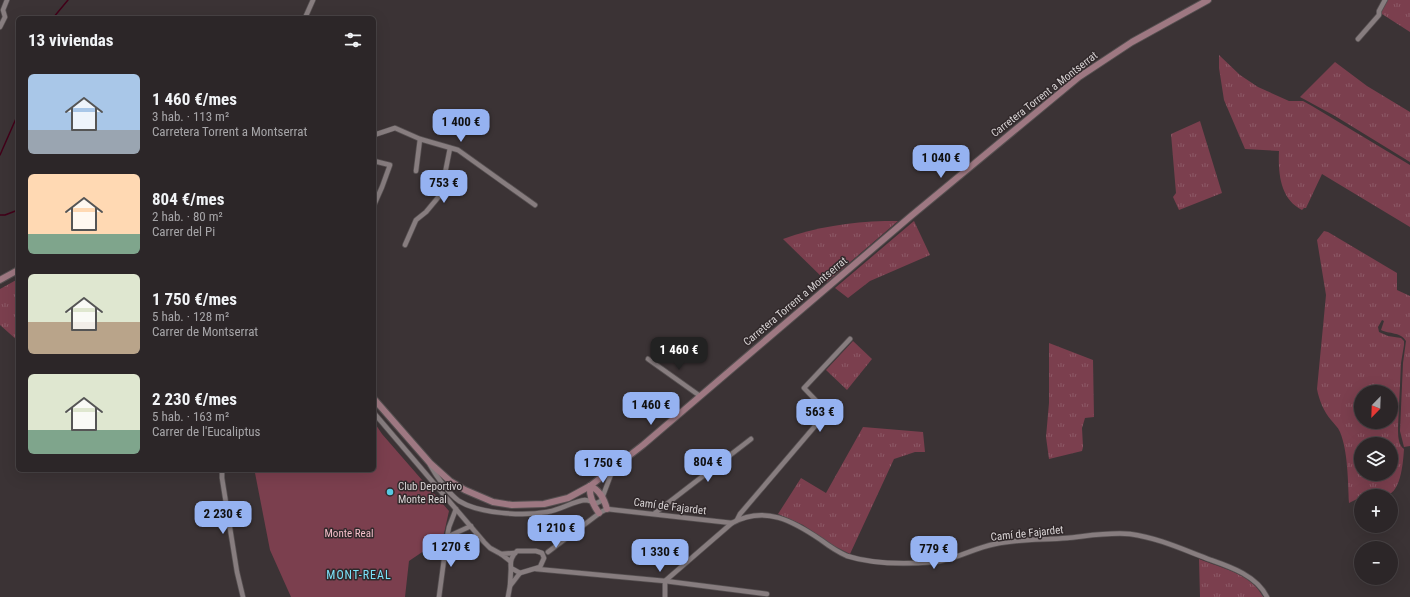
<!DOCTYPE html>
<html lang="es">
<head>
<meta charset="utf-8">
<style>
  :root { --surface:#2c2628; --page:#383234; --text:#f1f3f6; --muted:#a6a5a8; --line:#484345; --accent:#95b2f1 }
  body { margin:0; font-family:"Roboto Condensed",sans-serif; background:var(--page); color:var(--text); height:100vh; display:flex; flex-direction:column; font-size:15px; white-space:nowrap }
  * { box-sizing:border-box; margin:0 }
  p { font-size:13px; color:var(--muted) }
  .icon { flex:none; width:22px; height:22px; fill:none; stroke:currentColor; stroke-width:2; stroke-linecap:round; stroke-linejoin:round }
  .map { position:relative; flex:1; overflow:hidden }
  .sheet { position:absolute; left:16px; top:16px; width:360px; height:456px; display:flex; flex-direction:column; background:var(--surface); border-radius:6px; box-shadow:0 4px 16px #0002,0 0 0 1px var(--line) }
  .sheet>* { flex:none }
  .needle { width:26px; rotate:203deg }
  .fabs { position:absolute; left:1354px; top:385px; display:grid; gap:8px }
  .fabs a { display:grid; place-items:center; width:44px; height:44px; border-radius:50%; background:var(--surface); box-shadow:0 4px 16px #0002,0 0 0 1px var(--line); font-size:20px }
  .price { position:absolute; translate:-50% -34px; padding:0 9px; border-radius:8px; background:var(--accent); color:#111; font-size:13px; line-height:26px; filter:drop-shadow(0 1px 2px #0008) }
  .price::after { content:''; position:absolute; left:50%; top:24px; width:12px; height:9px; margin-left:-6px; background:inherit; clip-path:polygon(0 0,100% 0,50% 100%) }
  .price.active { background:#222; color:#fff }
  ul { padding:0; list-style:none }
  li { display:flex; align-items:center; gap:12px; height:100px; padding:0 12px }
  li span { display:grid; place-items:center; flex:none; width:112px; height:80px; border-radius:6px; color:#555 }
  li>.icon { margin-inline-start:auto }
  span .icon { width:48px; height:48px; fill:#fffc; stroke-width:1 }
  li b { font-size:17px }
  h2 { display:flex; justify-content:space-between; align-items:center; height:48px; padding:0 12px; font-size:17px }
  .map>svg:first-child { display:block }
  .grass { fill:url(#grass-tufts); fill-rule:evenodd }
  .garden { fill:#7b3f4e }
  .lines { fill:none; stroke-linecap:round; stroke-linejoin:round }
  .stream { stroke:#420019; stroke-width:1.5 }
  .street-casing { stroke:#554f50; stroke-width:6 }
  .secondary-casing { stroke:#554f50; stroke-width:8 }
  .street { stroke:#877d7f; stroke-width:4.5 }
  .secondary { stroke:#9e7882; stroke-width:6 }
  .poi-dot { fill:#57c9e3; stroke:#31292b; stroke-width:1.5 }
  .labels { text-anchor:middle; stroke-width:3; stroke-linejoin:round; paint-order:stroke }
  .street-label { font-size:11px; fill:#d8d3d4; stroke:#31292b }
  .poi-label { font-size:11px; fill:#d8d3d4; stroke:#31292b; text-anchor:start }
  .park-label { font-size:11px; fill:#f4bfc9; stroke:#31292b }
  .neighbourhood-label { font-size:12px; letter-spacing:1px; fill:#7ce0f9; stroke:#31292b }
</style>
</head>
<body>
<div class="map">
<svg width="1410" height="597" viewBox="0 0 1410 597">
  <defs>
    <pattern id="grass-tufts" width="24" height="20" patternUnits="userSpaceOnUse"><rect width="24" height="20" fill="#7b3f4e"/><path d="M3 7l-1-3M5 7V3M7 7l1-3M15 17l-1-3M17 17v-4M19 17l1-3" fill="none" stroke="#8d5a67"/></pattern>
  </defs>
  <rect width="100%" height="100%" fill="#3b3335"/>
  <!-- grass -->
  <g class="grass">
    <path d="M1387,0H1410V32L1382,14L1381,12Z"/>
    <path d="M1219,55L1240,75L1258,87L1289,101H1303L1312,106L1410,165V227L1322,174L1306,208H1304L1302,210C1280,199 1278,173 1279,151L1245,149L1224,100L1219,68Z"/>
    <path d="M1335,62L1367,86L1410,112V162L1335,116L1300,97Z"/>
    <path d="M1200,121L1222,193L1179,210L1173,197L1176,193L1171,134Z"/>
    <path d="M885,221H898L827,282L783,239C816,227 850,222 885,221Z"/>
    <path d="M914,221L930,255L870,281L848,298L835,288Z"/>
    <path d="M1324,231L1328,232L1397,273V290L1410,296V446L1404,447L1400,431L1403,363L1406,341C1401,332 1389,334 1381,330L1384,321L1382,320L1378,327L1379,332L1388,336L1401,338L1404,341V345L1401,363L1398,427C1398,435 1398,445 1404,449C1403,463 1401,496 1383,496L1382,489L1364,496H1361V497L1349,503C1348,482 1348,451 1340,432C1338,427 1334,424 1331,420C1324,412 1319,400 1317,389L1326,295L1317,240ZM1361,392H1391V422H1361ZM1361,444H1391V474H1361Z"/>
    <path d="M18,279V341L0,325V289Z"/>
    <path d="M853,341L872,359L847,390L826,370Z"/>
    <path d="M1049,343L1093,360L1094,417L1085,418L1082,428L1083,447L1082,451L1049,459L1046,437L1049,403Z"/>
    <path d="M863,427L923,432L925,452H915L894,459L850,554L834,546L803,525L778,514L801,478L826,493Z"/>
    <path d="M1199,559C1221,568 1252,574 1263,597H1200Z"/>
  </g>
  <!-- garden -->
  <path class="garden" d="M374,422L382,434L449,511L443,538L409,561L405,597H291L270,550L255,473L252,470H374Z"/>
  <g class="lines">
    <!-- stream -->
    <g class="stream">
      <path d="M53,18L68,0"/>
      <path d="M0,155L18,114"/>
      <path d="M0,215H5L18,210"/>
    </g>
    <!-- street casing -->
    <g class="street-casing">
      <g id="street">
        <path d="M305,18L313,0"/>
        <path d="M0,27L5,17L3,10L7,0"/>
        <path d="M1358,39L1379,15V11L1385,0"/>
        <path d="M374,135L395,128L420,139L458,150L535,205"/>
        <path d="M374,161L390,165L382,187L374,205"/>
        <path d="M416,171L420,139"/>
        <path d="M405,245L416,220L426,212L441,194L450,148"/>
        <path d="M648,359L700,396"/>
        <path d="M374,413L484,542L490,548L501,554"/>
        <path d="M430,465C436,476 449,494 459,501C480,514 523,516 547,512C560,510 574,501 585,500C589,500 593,503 597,503L601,501L613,469"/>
        <path d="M222,470V478L237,572L243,597"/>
        <path d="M456,509L449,527L447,537L471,526"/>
        <path d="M655,513L751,439"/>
        <path d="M737,520L740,514L827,412L804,388L850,339"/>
        <path d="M517,551H536L542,553L544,558L540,567L520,573L511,568C510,560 512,556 517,551Z"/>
        <path d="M548,552L601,512L607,509L732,523C765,505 793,521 821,540C829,546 838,552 847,556C872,564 908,564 934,562C956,560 973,548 995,544C1018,539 1043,540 1067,538C1087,536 1110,532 1130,534C1159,538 1184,550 1211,560C1231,567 1257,576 1267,597"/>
        <path d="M510,561L501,554L515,553"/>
        <path d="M511,568L510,586L520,573"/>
        <path d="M536,569L665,581L767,594"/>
        <path d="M439,597L447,537"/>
        <path d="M508,597L510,586"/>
        <path d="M665,597V581L732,523"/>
      </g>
    </g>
    <!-- secondary casing -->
    <g class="secondary-casing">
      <g id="secondary">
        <path d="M0,280L18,270"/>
        <path d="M374,399L430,463L450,481L465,490L493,502L512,505L544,504L568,498L590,486L643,445L911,216L1079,77L1132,42L1208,0"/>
        <path d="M590,486C600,490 604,499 607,509"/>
        <path d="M590,486C589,497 593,505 599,513"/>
      </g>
    </g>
    <!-- street -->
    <use href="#street" class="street"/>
    <!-- secondary -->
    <use href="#secondary" class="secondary"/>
  </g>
  <!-- markers -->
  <circle class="poi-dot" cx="390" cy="492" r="4"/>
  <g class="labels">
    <!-- street labels -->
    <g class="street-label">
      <text transform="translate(1044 94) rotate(-38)" y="4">Carretera Torrent a Montserrat</text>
      <text transform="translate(795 301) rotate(-40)" y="4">Carretera Torrent a Montserrat</text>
      <text transform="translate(670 506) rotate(7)" y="4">Camí de Fajardet</text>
      <text transform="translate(1027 533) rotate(-6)" y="4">Camí de Fajardet</text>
    </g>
    <!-- poi labels -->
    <g class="poi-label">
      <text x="398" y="490">Club Deportivo<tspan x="398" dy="13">Monte Real</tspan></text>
    </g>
    <!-- park labels -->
    <g class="park-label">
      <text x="349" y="537">Monte Real</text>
    </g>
    <!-- neighbourhood labels -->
    <g class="neighbourhood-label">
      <text x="359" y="579">MONT-REAL</text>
    </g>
  </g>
</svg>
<div class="fabs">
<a><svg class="needle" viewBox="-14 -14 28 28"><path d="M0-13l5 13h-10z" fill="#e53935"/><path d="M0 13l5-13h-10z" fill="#a6a5a8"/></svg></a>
<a><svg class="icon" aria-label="layers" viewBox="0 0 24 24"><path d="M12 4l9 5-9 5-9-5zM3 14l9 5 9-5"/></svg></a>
<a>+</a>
<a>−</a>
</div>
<b class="price" style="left:461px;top:143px">1 400 €</b>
<b class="price" style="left:941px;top:179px">1 040 €</b>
<b class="price" style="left:444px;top:204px">753 €</b>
<b class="price active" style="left:679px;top:371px">1 460 €</b>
<b class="price" style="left:651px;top:426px">1 460 €</b>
<b class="price" style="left:820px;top:433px">563 €</b>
<b class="price" style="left:708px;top:483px">804 €</b>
<b class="price" style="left:603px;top:484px">1 750 €</b>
<b class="price" style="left:223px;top:535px">2 230 €</b>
<b class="price" style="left:556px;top:549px">1 210 €</b>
<b class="price" style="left:451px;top:568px">1 270 €</b>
<b class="price" style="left:934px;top:570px">779 €</b>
<b class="price" style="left:660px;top:573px">1 330 €</b>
<section class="sheet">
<h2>13 viviendas<svg class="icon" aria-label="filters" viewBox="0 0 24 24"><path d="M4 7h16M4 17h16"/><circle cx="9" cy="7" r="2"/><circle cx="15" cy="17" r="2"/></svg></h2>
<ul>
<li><span style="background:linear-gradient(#a9c7e8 70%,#9aa5b1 0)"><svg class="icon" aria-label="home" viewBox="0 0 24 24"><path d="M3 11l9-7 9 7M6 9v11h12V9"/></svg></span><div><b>1 460 €/mes</b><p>3 hab. · 113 m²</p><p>Carretera Torrent a Montserrat</p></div></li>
<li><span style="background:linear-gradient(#ffd9b3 75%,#7fa58c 0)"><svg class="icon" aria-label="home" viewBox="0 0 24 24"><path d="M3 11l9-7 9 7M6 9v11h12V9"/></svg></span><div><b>804 €/mes</b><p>2 hab. · 80 m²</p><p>Carrer del Pi</p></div></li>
<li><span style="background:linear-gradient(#dfe7d0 60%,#b9a48a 0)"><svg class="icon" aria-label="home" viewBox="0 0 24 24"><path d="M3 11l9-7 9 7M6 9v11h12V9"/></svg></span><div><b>1 750 €/mes</b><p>5 hab. · 128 m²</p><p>Carrer de Montserrat</p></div></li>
<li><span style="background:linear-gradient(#dfe7d0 70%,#7fa58c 0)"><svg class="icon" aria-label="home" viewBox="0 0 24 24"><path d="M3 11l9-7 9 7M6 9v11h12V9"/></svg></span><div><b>2 230 €/mes</b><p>5 hab. · 163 m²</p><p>Carrer de l'Eucaliptus</p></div></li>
</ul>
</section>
</div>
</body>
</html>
